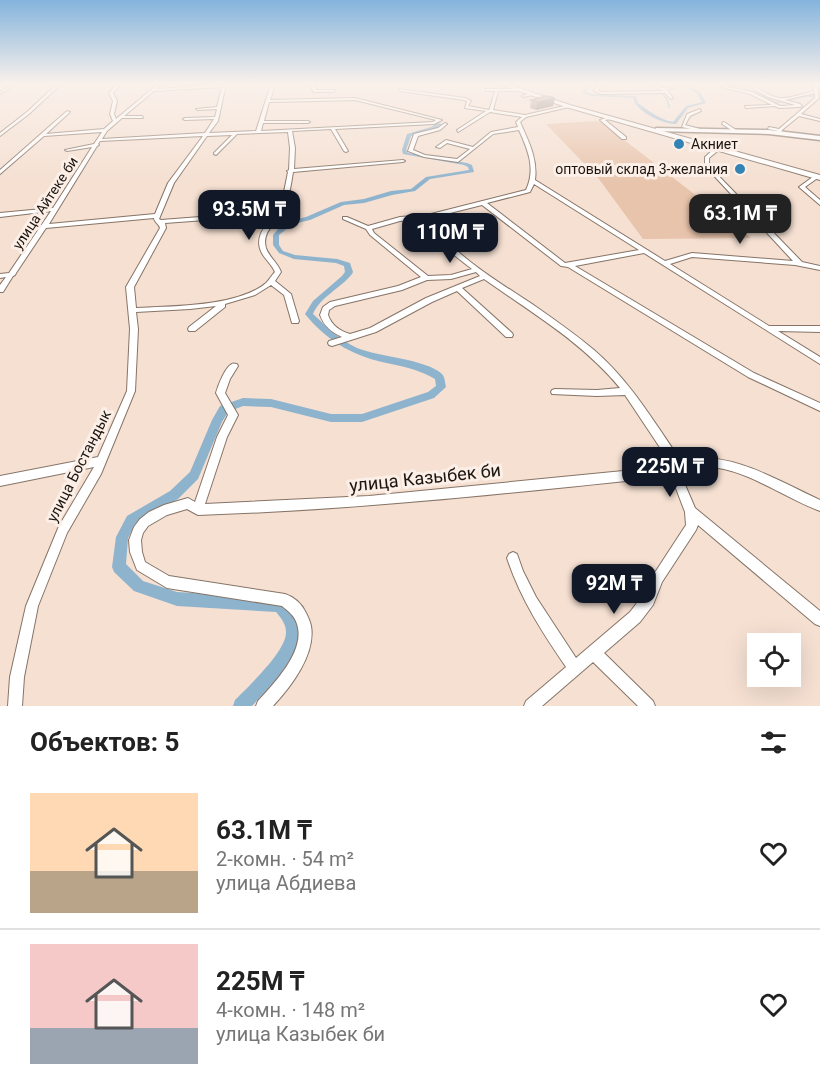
<!DOCTYPE html>
<html lang="ru">
<head>
<meta charset="utf-8">
<style>
  :root { --surface:#fff; --page:#f2f2f2; --text:#222; --muted:#767676; --line:#e0e0e0; --accent:#111827 }
  body { margin:0; font-family:Roboto,sans-serif; background:var(--page); color:var(--text); height:100vh; display:flex; flex-direction:column; font-size:22px; white-space:nowrap }
  * { box-sizing:border-box; margin:0 }
  p { font-size:20px; color:var(--muted) }
  .icon { flex:none; width:33px; height:33px; fill:none; stroke:currentColor; stroke-width:2; stroke-linecap:round; stroke-linejoin:round }
  .map { position:relative; height:706px; overflow:hidden }
  .panel { display:flex; flex-direction:column; background:var(--surface); flex:1 }
  .panel>* { flex:none }
  .buttons { position:absolute; left:747px; top:633px; display:grid; gap:12px }
  .buttons a { display:grid; place-items:center; width:54px; height:54px; border-radius:0px; background:var(--surface); box-shadow:0 6px 24px #0002; font-size:30px }
  .price { position:absolute; translate:-50% -51px; padding:0 14px; border-radius:12px; background:var(--accent); color:#fff; font-size:20px; line-height:39px; filter:drop-shadow(0 2px 3px #0008) }
  .price::after { content:''; position:absolute; left:50%; top:36px; width:18px; height:14px; margin-left:-9px; background:inherit; clip-path:polygon(0 0,100% 0,50% 100%) }
  .price.selected { background:#222; color:#fff }
  ul { padding:0; list-style:none }
  li { display:flex; align-items:center; gap:18px; height:150px; padding:0 30px }
  li+li { border-top:2px solid var(--line) }
  li span { display:grid; place-items:center; flex:none; width:168px; height:120px; border-radius:0px; color:#555 }
  li>.icon { margin-inline-start:auto }
  span .icon { width:72px; height:72px; fill:#fffc; stroke-width:1 }
  li b { font-size:26px }
  h2 { display:flex; justify-content:space-between; align-items:center; height:72px; padding:0 30px; font-size:26px }
  .map>svg:first-child { display:block }
  .green { fill:#e8c4ac }
  .lines { fill:none; stroke-linecap:round; stroke-linejoin:round }
  .stream { stroke:#8eb3cd; stroke-width:1.5 }
  .canal { fill:#8eb3cd; fill-rule:evenodd }
  .minor-casing { stroke:#867467; stroke-width:2 }
  .tertiary-casing { stroke:#867467; stroke-width:3 }
  .primary-casing { stroke:#867467; stroke-width:2 }
  .minor { fill:#fff; fill-rule:evenodd }
  .tertiary { fill:#fff; fill-rule:evenodd }
  .primary { fill:#fff; fill-rule:evenodd }
  .wall { fill:#a08f84 }
  .shaded-wall { fill:#82746b }
  .building { fill:#baa699; stroke:#82746b; stroke-width:1.5 }
  .poi-dot { fill:#3483b5; stroke:#fcefe7; stroke-width:2 }
  .labels { text-anchor:middle; stroke-width:6; stroke-linejoin:round; paint-order:stroke }
  .far-poi-label { font-size:14px; fill:#1c1510; stroke:#fcefe7; text-anchor:start }
  .far-street-label { font-size:14px; fill:#1c1510; stroke:#fcefe7 }
  .street-label { font-size:15px; fill:#1c1510; stroke:#fcefe7 }
  .near-street-label { font-size:18px; fill:#1c1510; stroke:#fcefe7 }
</style>
</head>
<body>
<div class="map">
<svg width="820" height="706" viewBox="0 0 820 706">
  <rect width="100%" height="100%" fill="#f5e0d2"/>
  <!-- green -->
  <path class="green" d="M596,121L601,122L751,238L643,239L599,179L546,124Z"/>
  <g class="lines">
    <!-- stream -->
    <g class="stream">
      <path d="M653,84L659,90"/>
      <path d="M661,93L667,99L669,107"/>
    </g>
    <!-- canal -->
    <g class="canal">
      <path d="M590,84H594L586,92L592,94L636,96L638,103C649,111 659,119 673,122L686,106L702,102L697,94L686,87L688,84H692L690,86L700,92L706,103L688,108L676,124C663,124 636,112 633,98L591,96L582,93Z"/>
      <path d="M722,84C741,84 759,93 776,102L806,95H820V97H806L775,104L753,93Z"/>
      <path d="M438,123L442,124L435,129L411,136L406,150L408,153L467,163L472,165L474,172L430,179L415,191L392,195L364,203L344,205L310,220L293,224L279,235V245L283,251L295,255L337,259L350,263L353,272L352,274C341,288 320,297 313,314C327,327 340,340 357,348C379,357 426,359 442,374C445,377 445,383 446,387L434,398L362,422H331L271,407L243,406L228,412L222,422L198,479L178,499L135,524L128,538L126,564L143,581L177,592L279,598C286,601 291,608 295,615C298,620 301,626 301,632C302,655 267,690 252,706H233L235,700C248,687 287,650 286,632C286,624 281,618 276,612L177,606L134,591L114,572L112,567L116,537L127,516L170,491L190,472L212,420L220,406L243,398L271,399L331,414H362L428,392L436,386L435,379C418,369 401,366 382,362C351,355 325,339 305,314L313,301L342,276L345,272L344,266L336,263L294,259L279,253L273,245V235L279,228L289,221L306,217L341,202L364,199L391,191L411,189L426,177L469,170L468,167L464,165L403,154L402,150L407,134L431,127Z"/>
    </g>
    <!-- minor casing -->
    <g class="minor-casing">
      <g id="minor">
        <path d="M13,84H17L0,94V92Z"/>
        <path d="M57,84H61L29,114L0,136V133L27,112Z"/>
        <path d="M117,84H121L113,93L117,101L114,114L116,119L158,84H162L156,89L226,84L218,121L209,133L256,131L271,84H275L270,100L355,98L442,120L434,124L335,129L348,151L346,152L344,151L331,129L292,131L295,148L294,169L403,160L405,161L403,162L293,172C291,185 289,198 283,210C278,222 261,231 266,248C269,257 278,263 281,272L275,281L291,294L299,321L298,323H292L284,295L271,285L255,295L225,304V307L195,331H189L188,329L189,327L216,306L190,309L136,312L138,329L135,391L101,474L67,533L38,606L24,677L22,706H8L10,677L26,606L59,526L94,467L0,486V476L98,457L127,391L130,329L126,287L160,228C159,224 154,222 154,218L46,228L16,273L15,275L13,276L3,292H0V285L6,277L0,278V274L9,273L51,211L0,217V213L53,208L92,147L67,151L65,150L94,144L102,132L44,136L0,174V170L67,111L70,112L46,134L104,129L113,121L110,114L113,101L109,93ZM222,87L217,107L196,109L198,110L217,109L215,117L185,118L183,119L185,120L214,119L205,133L102,139L107,131L122,118H143L142,116H124L154,91ZM355,100L436,120L433,122L261,131L263,123H308L310,122L308,121H264L269,102ZM288,132L290,148L289,170L287,171L288,172L284,192L277,211L161,220L159,219L174,183L207,136L232,135L214,153V154L216,155L237,134ZM203,136L168,183L155,214L49,224L97,146L99,145L98,144L100,141ZM274,215C264,227 253,239 263,255C267,261 272,265 275,272C272,275 269,280 266,283C238,307 171,306 136,308L134,287L166,228L165,223Z"/>
        <path d="M311,84H361L315,85L316,90H335L334,92H313Z"/>
        <path d="M598,84H602L598,91L601,92L664,91L656,88L652,84C657,85 661,88 666,88C673,88 679,84 686,84L667,90L673,98L671,99L665,93L601,94L594,91Z"/>
        <path d="M745,84C758,85 768,98 781,98C789,99 806,93 814,91L813,84H817L819,98L801,114L820,119V121L799,116L782,130L781,134H779L778,131L768,129L769,127L779,129L815,98V93L785,100L800,104L802,106L800,107L779,108L775,106L746,108L745,106L772,105L750,94L721,87L723,86L752,92L780,106L795,105L768,97Z"/>
        <path d="M399,89L465,98L471,101L468,106L489,110L490,108L495,91H486L485,89H518L519,91H498L493,110L525,115L569,105V107L526,117L520,122C528,140 538,159 535,180L665,261L692,253L793,261L705,166V157L716,147H720V149L709,158V166L802,262L820,266V270L795,265L692,257L670,264L769,326H820V332L778,331L820,357V364L644,253L575,266L754,373L820,403V411L748,377L568,267L561,266L482,205L430,218C444,250 505,286 535,306C555,320 575,334 594,350C629,380 653,420 679,458C733,452 773,478 820,500V511C771,492 738,460 681,467L680,473L695,508L820,611V626L815,624L698,525L696,530L662,582L653,605L640,622L604,653L653,701L655,706H638L593,662L542,706H524L526,701L566,667C542,632 520,598 507,558L509,554L513,552L517,554L523,571L536,597L576,658L630,612L643,595L654,574L686,525L685,512L672,478H654C502,494 351,510 198,515L187,509L167,515L148,526L143,533L141,540L142,552L145,562L169,576L285,594C294,597 302,604 306,613C308,617 310,621 311,626C316,654 291,687 273,706H256L258,701C274,683 306,651 297,624C295,616 288,611 282,606L167,588L137,570L130,552L129,540L134,527L140,519L149,512L164,505L188,498L195,502L217,437L228,415L216,393C218,386 225,367 232,364C233,363 235,364 237,364L238,366L230,379L225,393L238,415L227,437L205,504L369,496L654,468H670L671,464L625,395L597,396L552,394L551,392L552,390L555,389L597,390L620,388C582,342 532,313 484,279L462,288L512,333L513,335L512,337H506L457,291L432,302L376,332L332,346L329,345L328,343L329,341L342,337C331,332 324,326 320,315L323,307L330,302L398,286L421,277L370,235L366,229L343,219V217H347L368,226L400,217L427,215L526,190C536,169 528,150 519,130L493,134L458,162L424,157L408,151L414,134L438,128L445,123L447,124L440,130L418,136L413,150L425,155L457,159L470,149L447,143L440,148L436,147L446,140L473,147L491,132L518,127L516,122L522,117L490,112L458,132L457,130L486,111L465,108L467,101L464,100L400,91ZM534,184L639,250L565,263L487,203L530,192ZM425,219C433,240 455,256 472,269L451,275L428,276L374,233L372,229L400,221ZM476,272L480,276L426,298L370,328L350,334C340,331 332,326 328,315L329,310L335,306L402,290L427,280L451,279Z"/>
        <path d="M531,93L532,95L524,97L522,96Z"/>
        <path d="M700,109L701,111L690,116L685,125L700,129V131L682,127L687,114Z"/>
        <path d="M609,117L610,119L605,120L626,137V139H622L600,120Z"/>
        <path d="M723,122H724L739,132L736,133L722,124Z"/>
        <path d="M814,176L819,177L805,187L820,200V205L799,187Z"/>
      </g>
    </g>
    <!-- tertiary casing -->
    <g class="tertiary-casing">
      <path id="tertiary" d="M656,128L769,130L820,136V140L769,134L654,131Z"/>
    </g>
    <!-- primary casing -->
    <g class="primary-casing">
      <path id="primary" d="M498,84H507L570,105L820,175V180L566,107Z"/>
    </g>
    <!-- minor -->
    <use href="#minor" class="minor"/>
    <!-- tertiary -->
    <use href="#tertiary" class="tertiary"/>
    <!-- primary -->
    <use href="#primary" class="primary"/>
  </g>
  <!-- wall -->
  <path class="wall" d="M555,98L553,106L536,110L530,108L531,100Z"/>
  <!-- shaded-wall -->
  <path class="shaded-wall" d="M555,98L553,106L536,110L538,102Z"/>
  <!-- building -->
  <path class="building" d="M547,96L555,98L538,102L531,100Z"/>
  <!-- sky -->
  <linearGradient id="sky" x2="0" y2="1"><stop stop-color="#84b4dd"/><stop offset="0.46" stop-color="#faf1eb"/><stop offset="1" stop-color="#faf1eb" stop-opacity="0"/></linearGradient>
  <rect width="820" height="183" fill="url(#sky)"/>
  <!-- markers -->
  <g class="poi-dot">
    <circle cx="679" cy="144" r="6"/>
    <circle cx="740" cy="169" r="6"/>
  </g>
  <g class="labels">
    <!-- far-poi labels -->
    <g class="far-poi-label">
      <text x="691" y="149">Акниет</text>
      <text x="728" y="174" text-anchor="end">оптовый склад 3-желания</text>
    </g>
    <!-- far-street labels -->
    <g class="far-street-label">
      <text transform="translate(45 203) rotate(-57)" y="5">улица Айтеке би</text>
    </g>
    <!-- street labels -->
    <g class="street-label">
      <text transform="translate(79 466) rotate(-63)" y="5">улица Бостандык</text>
    </g>
    <!-- near-street labels -->
    <g class="near-street-label">
      <text transform="translate(425 478) rotate(-6)" y="6">улица Казыбек би</text>
    </g>
  </g>
</svg>
<div class="buttons">
<a><svg class="icon" aria-label="locate" viewBox="0 0 24 24"><circle cx="12" cy="12" r="6"/><path d="M12 2v4M12 18v4M2 12h4M18 12h4"/></svg></a>
</div>
<b class="price" style="left:249px;top:241px">93.5M ₸</b>
<b class="price selected" style="left:740px;top:245px">63.1M ₸</b>
<b class="price" style="left:450px;top:264px">110M ₸</b>
<b class="price" style="left:670px;top:498px">225M ₸</b>
<b class="price" style="left:614px;top:615px">92M ₸</b>
</div>
<section class="panel">
<h2>Объектов: 5<svg class="icon" aria-label="filters" viewBox="0 0 24 24"><path d="M4 7h16M4 17h16"/><circle cx="9" cy="7" r="2"/><circle cx="15" cy="17" r="2"/></svg></h2>
<ul>
<li><span style="background:linear-gradient(#ffd9b3 65%,#b9a48a 0)"><svg class="icon" aria-label="home" viewBox="0 0 24 24"><path d="M3 11l9-7 9 7M6 9v11h12V9"/></svg></span><div><b>63.1M ₸</b><p>2-комн. · 54 m²</p><p>улица Абдиева</p></div><svg class="icon" aria-label="heart" viewBox="0 0 24 24"><path d="M12 20l-8-8c-3-5 5-10 8-4 3-6 11-1 8 4z"/></svg></li>
<li><span style="background:linear-gradient(#f6c9c9 70%,#9aa5b1 0)"><svg class="icon" aria-label="home" viewBox="0 0 24 24"><path d="M3 11l9-7 9 7M6 9v11h12V9"/></svg></span><div><b>225M ₸</b><p>4-комн. · 148 m²</p><p>улица Казыбек би</p></div><svg class="icon" aria-label="heart" viewBox="0 0 24 24"><path d="M12 20l-8-8c-3-5 5-10 8-4 3-6 11-1 8 4z"/></svg></li>
</ul>
</section>
</body>
</html>
